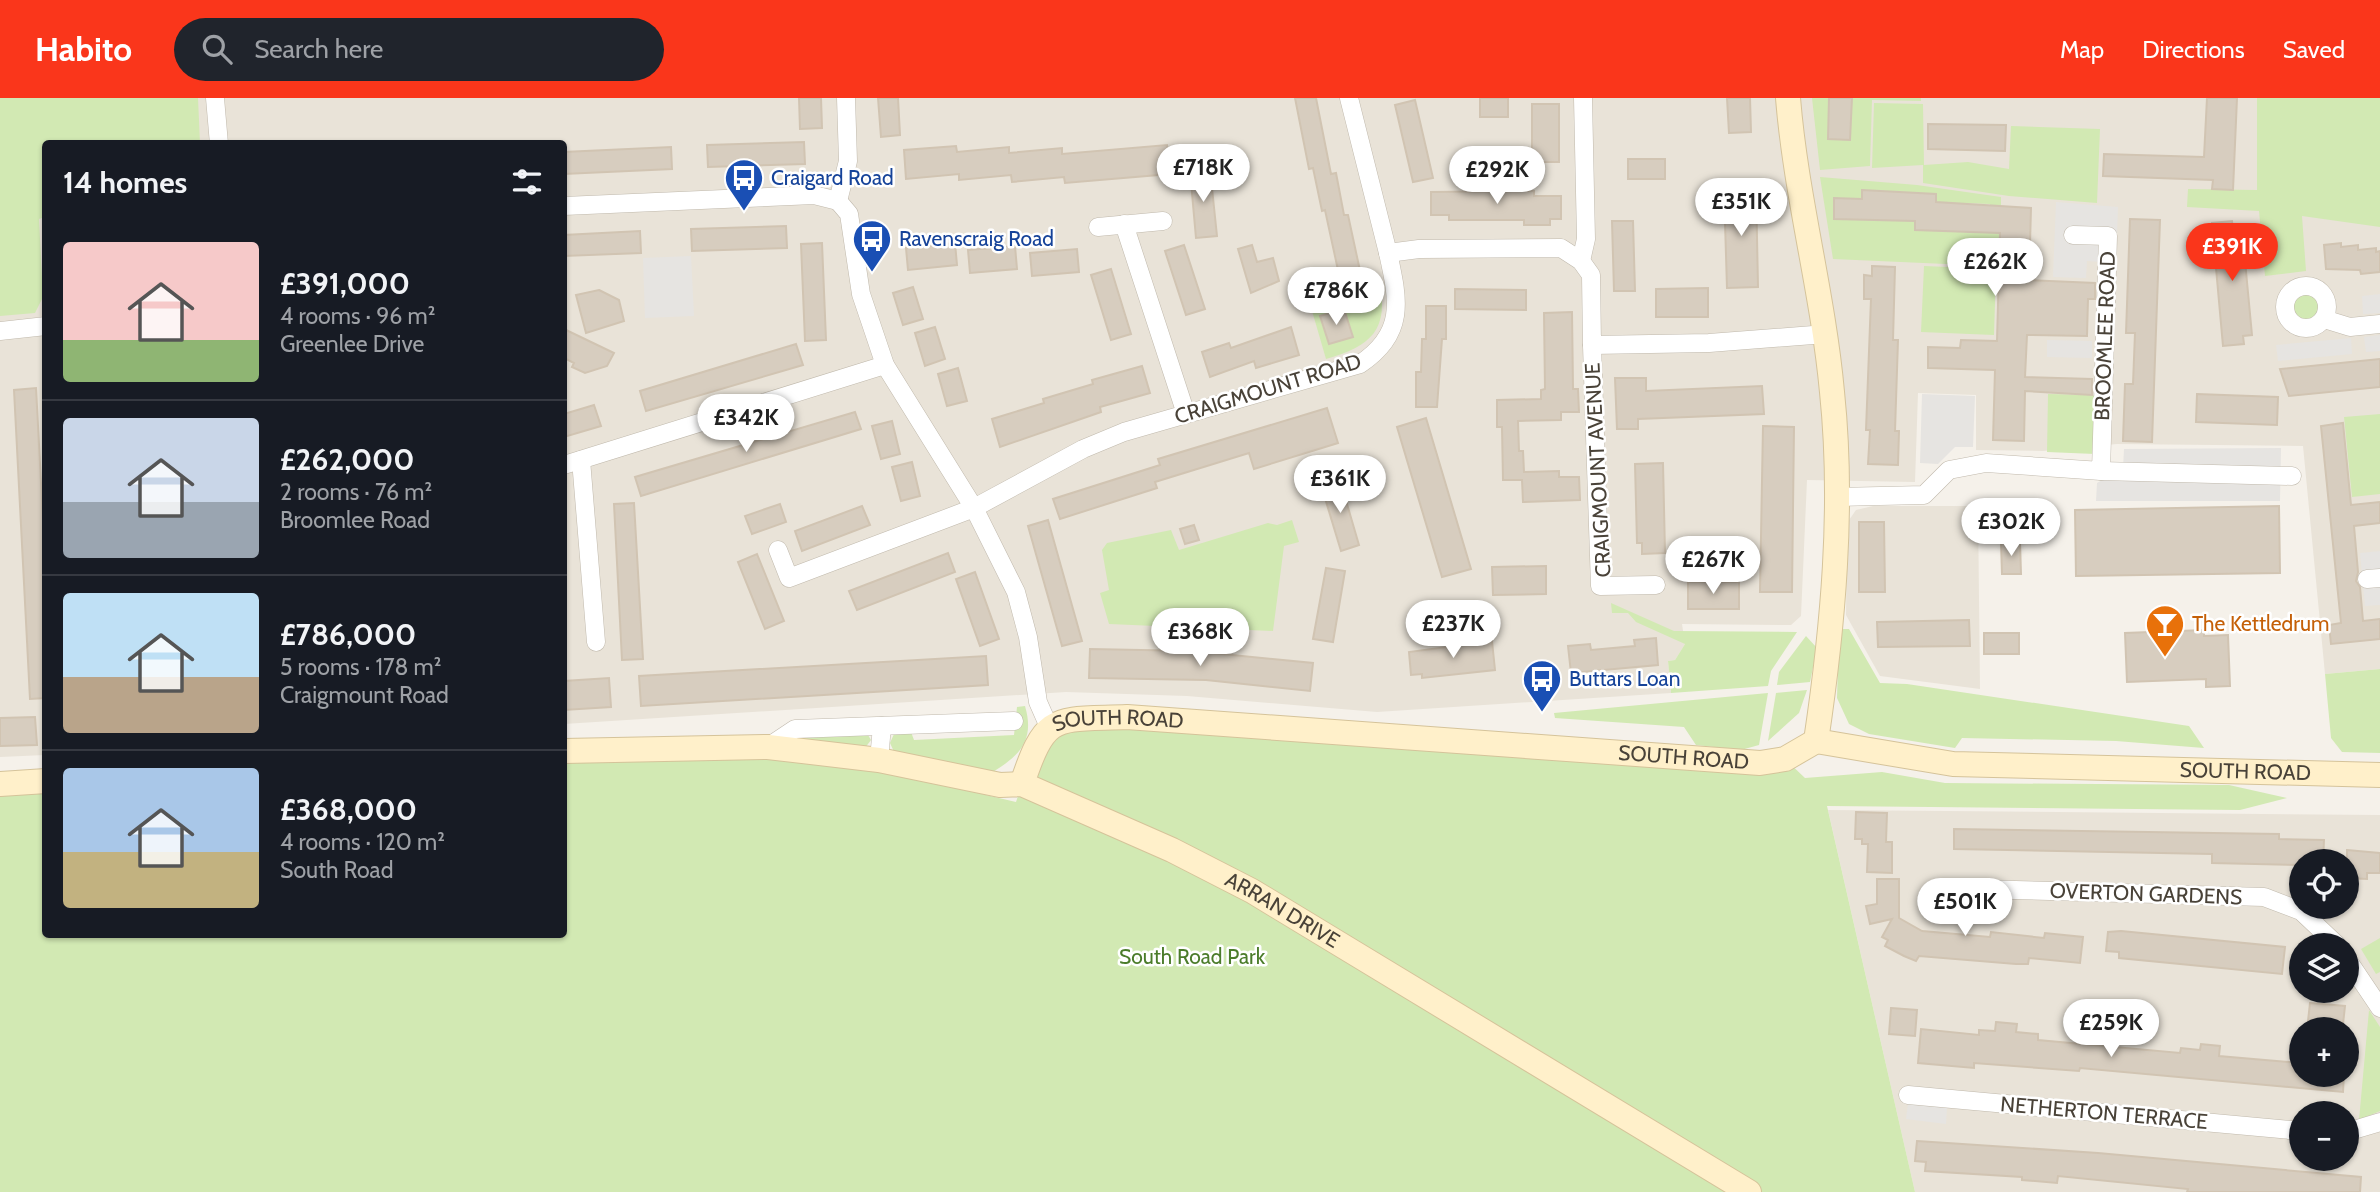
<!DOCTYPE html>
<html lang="en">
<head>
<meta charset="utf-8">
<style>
  :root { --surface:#171b24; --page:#20242c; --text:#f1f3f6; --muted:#9ea1a6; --line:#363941; --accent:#fa361b }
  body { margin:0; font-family:Cabin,sans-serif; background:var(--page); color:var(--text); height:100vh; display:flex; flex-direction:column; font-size:26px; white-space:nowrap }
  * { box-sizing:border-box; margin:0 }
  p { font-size:23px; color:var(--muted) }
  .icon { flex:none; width:38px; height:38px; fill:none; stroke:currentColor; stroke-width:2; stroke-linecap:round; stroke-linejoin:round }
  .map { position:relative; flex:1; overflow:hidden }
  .details { position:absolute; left:42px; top:42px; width:525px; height:798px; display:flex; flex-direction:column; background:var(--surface); border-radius:7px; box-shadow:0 2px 5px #0004 }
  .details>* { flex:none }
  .tools { position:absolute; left:2289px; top:751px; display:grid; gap:14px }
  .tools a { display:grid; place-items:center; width:70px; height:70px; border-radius:50%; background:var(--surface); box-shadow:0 2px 5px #0004; font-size:35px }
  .price { position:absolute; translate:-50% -60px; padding:0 16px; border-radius:24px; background:#fff; color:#222; font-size:23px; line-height:46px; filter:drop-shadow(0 2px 4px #0008) }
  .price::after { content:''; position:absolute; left:50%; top:42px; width:21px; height:16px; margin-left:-10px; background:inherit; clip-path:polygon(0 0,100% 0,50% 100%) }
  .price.active { background:var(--accent); color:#fff }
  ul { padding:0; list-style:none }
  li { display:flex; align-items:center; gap:21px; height:175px; padding:0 21px }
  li+li { border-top:2px solid var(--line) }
  li span { display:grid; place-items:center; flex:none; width:196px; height:140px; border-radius:7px; color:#555 }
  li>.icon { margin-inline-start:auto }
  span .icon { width:84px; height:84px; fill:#fffc; stroke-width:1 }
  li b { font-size:30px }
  h2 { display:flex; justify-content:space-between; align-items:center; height:84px; padding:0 21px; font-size:30px }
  header { display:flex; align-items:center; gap:42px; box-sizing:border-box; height:98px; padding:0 35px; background:var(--accent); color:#fff }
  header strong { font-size:33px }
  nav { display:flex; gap:38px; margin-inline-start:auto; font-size:24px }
  .search { width:490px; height:63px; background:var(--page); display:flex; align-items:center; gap:18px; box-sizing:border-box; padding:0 24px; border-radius:38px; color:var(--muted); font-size:26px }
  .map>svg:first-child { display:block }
  .residential { fill:#e9e3d8; fill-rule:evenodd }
  .green { fill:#d2e9b3 }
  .parking { fill:#e6e4e1 }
  .building { fill:#d7cdbf; stroke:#d1c4b2; stroke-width:2 }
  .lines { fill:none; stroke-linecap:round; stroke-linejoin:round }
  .street-casing { stroke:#c0b9ac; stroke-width:19 }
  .secondary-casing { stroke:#d5c39a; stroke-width:26 }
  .street { stroke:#fff; stroke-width:18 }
  .secondary { stroke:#fff0ca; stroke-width:24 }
  .labels { text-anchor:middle; stroke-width:5; stroke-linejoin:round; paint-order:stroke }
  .transit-label { font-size:21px; fill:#164399; stroke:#fff; text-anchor:start }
  .street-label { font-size:21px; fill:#494238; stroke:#fff }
  .food-label { font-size:21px; fill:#c56008; stroke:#fff; text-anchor:start }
  .park-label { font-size:21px; fill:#4b7c2a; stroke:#fff }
</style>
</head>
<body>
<header>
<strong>Habito</strong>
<div class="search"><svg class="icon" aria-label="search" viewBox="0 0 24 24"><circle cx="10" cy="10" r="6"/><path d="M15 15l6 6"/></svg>Search here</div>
<nav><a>Map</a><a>Directions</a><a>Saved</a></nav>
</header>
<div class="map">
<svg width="2380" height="1094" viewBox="0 0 2380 1094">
  <rect width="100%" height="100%" fill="#f5f1ea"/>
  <!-- residential -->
  <g class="residential">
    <path d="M0,0H2380V571L2325,576L2303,348L2117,346L2043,353L1976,352V297L1918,295L1915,384L1807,382L1801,518L1791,527L1682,526L1685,546L1675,562L1668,563L1671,595L1377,614L1187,598L1066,594L564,626V46H46L45,657L0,659Z"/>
    <path d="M1873,408H1978L1980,591L1880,578L1846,517L1847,425L1856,412Z"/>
    <path d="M1828,712L2380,717V1094H1915ZM2301,763H2347V808H2301ZM2301,847H2347V892H2301ZM2301,931H2347V976H2301ZM2301,1015H2347V1060H2301Z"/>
  </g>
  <!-- green -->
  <g class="green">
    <path d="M0,0H198L200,45L46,46L45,119L39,121L43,199L35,215L0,218Z"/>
    <path d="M1812,0H1829L1828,41L1850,42L1852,0H1921V3L1872,2L1870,68L1820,72Z"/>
    <path d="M2257,0H2380V129L2302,118L2306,173L2265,178L2259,113L2187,109L2188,91L2257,92Z"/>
    <path d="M1874,5L1923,6L1924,67L1968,64L2009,71L2011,28L2100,31L2097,105L2009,98L1923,85V67L1872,70Z"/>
    <path d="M1820,79L1917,87L2001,99V115H1990V106L1964,105L1949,114V104H1936V96L1888,102V93L1863,92L1862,101H1834V121L1915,123L1916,132L1999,135V147L1992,153L1991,168L1833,161Z"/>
    <path d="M1924,168L1996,171L1994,237L1921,234Z"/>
    <path d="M1379,182C1390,232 1371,248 1326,261L1308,199Z"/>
    <circle cx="2306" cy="210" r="15"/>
    <path d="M2048,296L2093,297L2097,300L2095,356L2047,354Z"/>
    <path d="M2380,316V396L2352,399L2344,319Z"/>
    <path d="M1292,422L1299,444L1284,448L1273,533L1109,526L1100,495L1109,492L1102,452L1107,445L1171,432L1179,452L1268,425L1277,427Z"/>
    <path d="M1611,505L1674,533L1797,534L1771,573L1768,588L1671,595L1668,563L1675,562L1685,546L1636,524L1628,515H1612Z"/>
    <path d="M1839,531H1849L1880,585L1907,586L2189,628L2204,650L2116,643L1962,640L1955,650L1869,636L1849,626L1837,600Z"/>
    <path d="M1806,538L1817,550L1810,584L1777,587L1779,574Z"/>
    <path d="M2380,571V655L2342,654L2331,640L2325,576Z"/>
    <path d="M1807,592L1799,615L1768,643L1776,595Z"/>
    <path d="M1768,595L1759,647L1741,652L1696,647L1684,629L1555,620L1554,615Z"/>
    <path d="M1025,608C1035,642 1020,658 991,675L895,656L890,645L894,636L911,634L914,642L1014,637L1017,609Z"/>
    <path d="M1069,621L1785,661L1805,680L1882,674L1945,685L2229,687L2287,700L2240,712L1827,708L1915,1094H0V696L45,694L46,836H564V664C641,661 717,656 794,662C870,667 943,687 1016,704L1035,647Z"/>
    <path d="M804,636L868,637L871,642L865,650L804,643Z"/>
    <path d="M2380,840V874L2376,876L2361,851Z"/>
    <path d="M2369,912L2380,929V1013L2359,1022Z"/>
  </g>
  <!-- parking -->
  <g class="parking">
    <path d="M2056,104L2118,109L2116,165L2087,163L2086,180L2053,179Z"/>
    <path d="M691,158L694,218L645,220L643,160Z"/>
    <path d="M2380,196V215L2363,216L2362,198Z"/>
    <path d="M2380,237V253L2366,254L2364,239Z"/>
    <path d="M2351,240L2352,256L2278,263L2276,247Z"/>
    <path d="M2047,242L2092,243V260L2047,259Z"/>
    <path d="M1922,296L1975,298L1973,349H1955L1938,366L1920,365Z"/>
    <path d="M2281,350L2280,403H2096L2097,385L2123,370L2124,351Z"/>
    <path d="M2380,453V507L2365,508L2360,455Z"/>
    <path d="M1938,798L1983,800L1982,819L1937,816Z"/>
    <path d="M1908,1006L1947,1010L1946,1026L1906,1021Z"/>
  </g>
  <!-- building -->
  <g class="building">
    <path d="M799,0H821L822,30L800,31Z"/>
    <path d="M878,0H898L900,37L881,39Z"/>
    <path d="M1295,0H1316L1331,76L1336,75L1344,117H1348L1362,182L1341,186L1325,112L1322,113L1313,70L1309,71Z"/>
    <rect x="1480" y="0" width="28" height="19"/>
    <path d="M1727,0H1750L1751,34L1729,35Z"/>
    <path d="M1829,0H1852L1850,42L1828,41Z"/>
    <path d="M2207,0H2237L2233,92L2212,91L2213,82L2103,78L2104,56L2204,59Z"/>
    <path d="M1415,2L1433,80L1413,84L1395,7Z"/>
    <rect x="1532" y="6" width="27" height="58"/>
    <path d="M1928,26L2006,27L2005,53L1928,51Z"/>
    <path d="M804,44L805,66L708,69L707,47Z"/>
    <path d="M1167,47L1170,76L1065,85L1064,79L1012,84L1011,77L959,82V76L906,81L904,52L956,48L957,54L1009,49V55L1062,50V56Z"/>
    <path d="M671,49L672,71L564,76V54Z"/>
    <rect x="1628" y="61" width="37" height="20"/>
    <path d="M1210,71L1217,138L1196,140L1190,73Z"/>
    <path d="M1756,90L1758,189L1727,190L1724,91Z"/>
    <path d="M1862,92L1936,96V104L2031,110L2029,182L2095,185V201H2088L2087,238L2027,237L2025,279L2092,281V297L2025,293L2024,343L1993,342L1995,272L1928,270V249L1960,250L1961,242L1997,243L2000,135L1915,132V123L1834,121V100L1862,101Z"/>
    <path d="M1534,93V98H1561V121H1550V127H1524V122H1449V117H1431V94Z"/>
    <path d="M2130,121L2160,122L2152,344L2123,343L2125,286H2133L2135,235H2126Z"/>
    <path d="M1612,123H1633L1635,193H1614Z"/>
    <path d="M2232,123L2233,132L2242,131L2252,237L2243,238L2244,246L2223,248L2212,125Z"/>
    <path d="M786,128L787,150L692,153L691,131Z"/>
    <path d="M640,133L641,155L564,158V137Z"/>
    <path d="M822,145L826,242L805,243L801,146Z"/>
    <path d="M955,145L957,167L908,172L906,150Z"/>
    <path d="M2341,145V149L2358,147V152L2376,150V154L2380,153V174L2361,176L2360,172L2326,171L2324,147Z"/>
    <path d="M1184,147L1205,211L1186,217L1165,153Z"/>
    <path d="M1252,147L1257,164L1273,160L1279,183L1251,195L1238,151Z"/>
    <path d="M1015,148L1017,171L970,175L968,152Z"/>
    <path d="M1077,151L1079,174L1032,178L1030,155Z"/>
    <path d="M1872,168L1895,169L1893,242H1898L1895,333H1899L1898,367L1868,366L1870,332H1866L1871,201H1864V177L1872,178Z"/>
    <path d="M1111,171L1131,236L1111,242L1091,177Z"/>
    <path d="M913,189L923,221L903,227L893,195Z"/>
    <path d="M1708,190V219H1656V191Z"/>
    <path d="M1455,191L1526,192V212L1455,211Z"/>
    <path d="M599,192L619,202L624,223L586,235L576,197Z"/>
    <path d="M1426,208H1446V241H1442L1437,309H1416V274H1421L1422,241H1426Z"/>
    <path d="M1344,211L1353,239L1329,246L1320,218Z"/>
    <path d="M1572,214L1573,291H1578L1579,314H1561V322L1518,323L1519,353H1523L1524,374L1559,373V379H1579L1580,402L1523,404L1522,382H1503L1502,329H1497V302L1541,301V292L1545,291L1544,215Z"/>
    <path d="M935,229L945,261L925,268L915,235Z"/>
    <path d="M1291,229L1299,257L1256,270L1254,263L1210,279L1202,254L1229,245L1231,250Z"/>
    <path d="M564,231L614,255L607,268L585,275L572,269L574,265L564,260Z"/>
    <path d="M796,246L803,267L646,313L640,293Z"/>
    <path d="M2380,261V289L2289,298L2280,271Z"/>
    <path d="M1142,268L1150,295L1100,309L1101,314L1000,349L992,321L1044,305L1043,301L1093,286L1092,282Z"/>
    <path d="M958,270L967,303L947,308L938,276Z"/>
    <path d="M1615,280H1646V293L1762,288L1764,316L1638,321V331H1617Z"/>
    <path d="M36,290L46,479V600L30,601L14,292Z"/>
    <path d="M2197,296L2278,299L2277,327L2196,324Z"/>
    <path d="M594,307L601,328L564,339V316Z"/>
    <path d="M1327,310L1338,345L1254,371L1249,355L1155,384L1157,390L1060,421L1053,401L1160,367L1158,361Z"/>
    <path d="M855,314L861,331L641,398L635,379Z"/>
    <path d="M1426,320L1471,471L1442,479L1397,329Z"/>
    <path d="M892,323L900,356L881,361L872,328Z"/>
    <path d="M2343,325L2351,407L2380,404V425L2354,428L2358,474L2356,483L2360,489L2363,523L2380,521V541L2331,546L2329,527L2341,525L2321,328Z"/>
    <path d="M1763,328L1794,329L1792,494H1760Z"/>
    <path d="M912,364L920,398L901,403L892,369Z"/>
    <path d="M1663,365L1665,455L1642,456V445H1637L1635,366Z"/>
    <path d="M1340,382L1359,447L1341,453L1321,387Z"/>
    <path d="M634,405L643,561L622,562L614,406Z"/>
    <path d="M780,406L786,424L752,436L745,418Z"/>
    <path d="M862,408L870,427L802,453L795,433Z"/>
    <path d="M2279,408L2280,475L2076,478L2075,412Z"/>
    <path d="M1048,422L1082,543L1062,548L1028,428Z"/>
    <path d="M1859,424H1884L1885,494H1859Z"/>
    <path d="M1194,427L1199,442L1185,446L1180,431Z"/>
    <path d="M2001,444H2020L2021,476H2002Z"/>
    <path d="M948,455L955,474L857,512L849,493Z"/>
    <path d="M757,456L784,523L765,531L738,464Z"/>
    <path d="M1546,468V496L1493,497L1492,469Z"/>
    <path d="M1326,470L1345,473L1333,544L1313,541Z"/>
    <path d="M975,474L999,541L980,548L956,481Z"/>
    <rect x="1688" y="484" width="51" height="27"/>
    <path d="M1969,522L1970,548L1878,549L1877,524Z"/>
    <path d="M2204,532V538L2228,537L2230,588L2206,589V581L2127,584L2125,535Z"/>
    <rect x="1984" y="535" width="35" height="21"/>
    <path d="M1656,540L1658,567L1571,575L1568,548L1590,546L1591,552L1635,548L1634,542Z"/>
    <path d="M1492,543L1495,572L1422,580V576L1411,577L1409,554Z"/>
    <path d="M1090,551L1192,553L1313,565L1310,593L1206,582L1089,580Z"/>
    <path d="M986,558L988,587L641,608L639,578Z"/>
    <path d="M609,580L611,609L564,612V583Z"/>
    <path d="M35,619L37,647L0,648V620Z"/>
    <path d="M1856,714L1887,715L1886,744H1892V775L1867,774L1868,746H1862V741H1855Z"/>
    <path d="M1954,731L2279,736V741L2324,742L2323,763H2301V767L2212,765V756L1954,751Z"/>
    <path d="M2347,752L2380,755V775H2367V781L2347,780Z"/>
    <path d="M1877,781H1899V820L1922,833L1990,839L1991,834L2044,840L2045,835L2083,839L2080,865L2029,860L2028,866H2016L1919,858L1916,863L1904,858L1885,848L1888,842L1882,839L1892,821L1870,826L1866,808L1877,806Z"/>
    <path d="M2121,833L2285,849L2282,876L2119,860V854L2106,853L2108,834Z"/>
    <path d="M2310,905L2345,908L2343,926L2308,923Z"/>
    <path d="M1891,910L1917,912L1915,938L1889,936Z"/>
    <path d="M1996,924L2017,926L2016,934L2038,936V942L2180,955L2181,950L2200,952L2201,946L2220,948L2219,958L2301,965V976H2344L2343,994L2080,970L2079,973L1974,965V970L1918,965L1921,931L1979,937V932L1995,933Z"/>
    <path d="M1917,1043L2098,1055L2361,1079L2360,1094H2187L2188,1091L2058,1078L2057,1085L2022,1082V1079L1925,1073L1926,1064L1915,1063Z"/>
  </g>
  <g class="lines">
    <!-- street casing -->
    <g class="street-casing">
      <g id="street">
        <path d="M215,0L219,46"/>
        <path d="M1349,0L1388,155"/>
        <path d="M838,103L849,116L861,196L885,267L974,410L1016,494L1028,539L1038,604L1049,629"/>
        <path d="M838,103L848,63L846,0"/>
        <path d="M564,108L814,97L838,103"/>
        <path d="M1124,126L1186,316"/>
        <path d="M1098,129L1163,123"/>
        <path d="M1581,163L1586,141L1583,0"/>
        <circle cx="2306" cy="209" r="21"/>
        <path d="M2324,221L2350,229L2380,226"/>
        <path d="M0,233L46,228"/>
        <path d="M1592,247L1600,488L1656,487"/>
        <path d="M581,362L596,544"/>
        <path d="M564,367L885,267"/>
        <path d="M2101,373L2292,378"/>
        <path d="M1836,399L1924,397L1949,372L1986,365L2101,373L2108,138L2073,137"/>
        <path d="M778,452L789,480L974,410L1083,351L1124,334L1360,266C1405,236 1399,204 1388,155L1419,151L1561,150L1581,163L1591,177L1592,247L1709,245L1826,236"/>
        <path d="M2367,481L2380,480"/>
        <path d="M768,649L795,631L1014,623"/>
        <path d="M879,662L882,628"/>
        <path d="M1940,790L2264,799L2301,813L2337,847"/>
        <path d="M2347,861L2380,910"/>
        <path d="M1908,997L2301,1033"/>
        <path d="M2347,1034L2380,1024"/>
      </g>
    </g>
    <!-- secondary casing -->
    <g class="secondary-casing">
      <g id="secondary">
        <path d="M1788,0C1796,99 1823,195 1832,294C1844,409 1833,529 1816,643"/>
        <path id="s1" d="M564,653L768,649L879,662L1000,687L1022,686L1172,752L1252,793L1749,1094"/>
        <path d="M0,686L46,683"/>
        <path id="s2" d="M1022,686C1046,613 1055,622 1127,619L1760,665L1785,661L1816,643L1953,666L2380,677"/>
      </g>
    </g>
    <!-- street -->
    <use href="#street" class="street"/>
    <!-- secondary -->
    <use href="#secondary" class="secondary"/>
  </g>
  <!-- icons -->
  <defs>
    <g id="bus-pin" transform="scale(2.0125)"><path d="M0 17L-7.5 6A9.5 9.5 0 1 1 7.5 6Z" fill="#1a4fb4" stroke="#fff"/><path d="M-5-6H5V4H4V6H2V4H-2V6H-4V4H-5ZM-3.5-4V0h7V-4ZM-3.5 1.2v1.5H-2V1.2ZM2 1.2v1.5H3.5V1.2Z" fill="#fff"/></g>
    <g id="bar-pin" transform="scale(2.0125)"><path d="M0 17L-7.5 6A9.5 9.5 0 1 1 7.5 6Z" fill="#e8710a" stroke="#fff"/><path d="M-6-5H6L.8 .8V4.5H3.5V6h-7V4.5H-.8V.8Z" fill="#fff"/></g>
  </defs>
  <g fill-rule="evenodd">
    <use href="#bus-pin" x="744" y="80"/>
    <use href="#bus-pin" x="872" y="141"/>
    <use href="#bar-pin" x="2165" y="526"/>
    <use href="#bus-pin" x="1542" y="581"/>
  </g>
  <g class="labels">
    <!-- transit labels -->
    <g class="transit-label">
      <text x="771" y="87">Craigard Road</text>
      <text x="899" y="148">Ravenscraig Road</text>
      <text x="1569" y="588">Buttars Loan</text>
    </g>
    <!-- street labels -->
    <g class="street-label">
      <text transform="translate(2105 238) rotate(-88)" y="7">BROOMLEE ROAD</text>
      <text transform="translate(1268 291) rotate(-17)" y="7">CRAIGMOUNT ROAD</text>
      <text transform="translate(1598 372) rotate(-93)" y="7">CRAIGMOUNT AVENUE</text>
      <text dy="7" stroke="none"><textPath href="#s2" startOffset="133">SOUTH ROAD</textPath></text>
      <text dy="7" stroke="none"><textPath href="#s2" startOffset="700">SOUTH ROAD</textPath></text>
      <text dy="7" stroke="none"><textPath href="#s2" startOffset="1269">SOUTH ROAD</textPath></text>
      <text transform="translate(2146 796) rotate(2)" y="7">OVERTON GARDENS</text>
      <text dy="7" stroke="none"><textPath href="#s1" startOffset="751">ARRAN DRIVE</textPath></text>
      <text transform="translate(2104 1015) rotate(5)" y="7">NETHERTON TERRACE</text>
    </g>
    <!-- food labels -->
    <g class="food-label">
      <text x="2192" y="533">The Kettledrum</text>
    </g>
    <!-- park labels -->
    <g class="park-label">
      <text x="1192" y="866">South Road Park</text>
    </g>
  </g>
</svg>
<div class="tools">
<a><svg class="icon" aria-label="locate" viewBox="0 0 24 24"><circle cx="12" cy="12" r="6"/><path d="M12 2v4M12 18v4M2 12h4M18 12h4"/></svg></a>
<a><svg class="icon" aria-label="layers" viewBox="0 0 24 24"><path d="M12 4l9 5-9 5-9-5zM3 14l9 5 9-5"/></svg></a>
<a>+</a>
<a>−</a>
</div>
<b class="price" style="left:1203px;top:106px">£718K</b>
<b class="price" style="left:1497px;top:108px">£292K</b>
<b class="price" style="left:1741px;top:140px">£351K</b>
<b class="price active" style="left:2232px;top:185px">£391K</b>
<b class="price" style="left:1995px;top:200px">£262K</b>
<b class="price" style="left:1336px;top:229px">£786K</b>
<b class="price" style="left:746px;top:356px">£342K</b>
<b class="price" style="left:1340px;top:417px">£361K</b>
<b class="price" style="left:2011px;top:460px">£302K</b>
<b class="price" style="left:1713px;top:498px">£267K</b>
<b class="price" style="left:1453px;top:562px">£237K</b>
<b class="price" style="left:1200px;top:570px">£368K</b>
<b class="price" style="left:1965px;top:840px">£501K</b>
<b class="price" style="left:2111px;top:961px">£259K</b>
<section class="details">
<h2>14 homes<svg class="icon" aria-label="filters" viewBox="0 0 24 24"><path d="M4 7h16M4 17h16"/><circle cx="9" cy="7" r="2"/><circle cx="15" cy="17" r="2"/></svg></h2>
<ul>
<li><span style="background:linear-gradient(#f6c9c9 70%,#8fb573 0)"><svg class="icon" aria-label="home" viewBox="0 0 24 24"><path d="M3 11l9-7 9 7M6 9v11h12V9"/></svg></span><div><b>£391,000</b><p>4 rooms · 96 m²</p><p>Greenlee Drive</p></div></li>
<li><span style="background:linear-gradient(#c9d6e8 60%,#9aa5b1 0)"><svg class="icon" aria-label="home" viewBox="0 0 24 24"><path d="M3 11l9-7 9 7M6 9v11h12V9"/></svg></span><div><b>£262,000</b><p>2 rooms · 76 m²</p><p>Broomlee Road</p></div></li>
<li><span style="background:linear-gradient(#bfe0f5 60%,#b9a48a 0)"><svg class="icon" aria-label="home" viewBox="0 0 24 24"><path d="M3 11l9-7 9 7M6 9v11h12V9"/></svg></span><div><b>£786,000</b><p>5 rooms · 178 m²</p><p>Craigmount Road</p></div></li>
<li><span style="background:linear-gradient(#a9c7e8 60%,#c2b280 0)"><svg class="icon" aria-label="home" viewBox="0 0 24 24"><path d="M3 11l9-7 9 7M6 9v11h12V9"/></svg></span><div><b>£368,000</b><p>4 rooms · 120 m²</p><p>South Road</p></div></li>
</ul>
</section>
</div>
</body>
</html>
